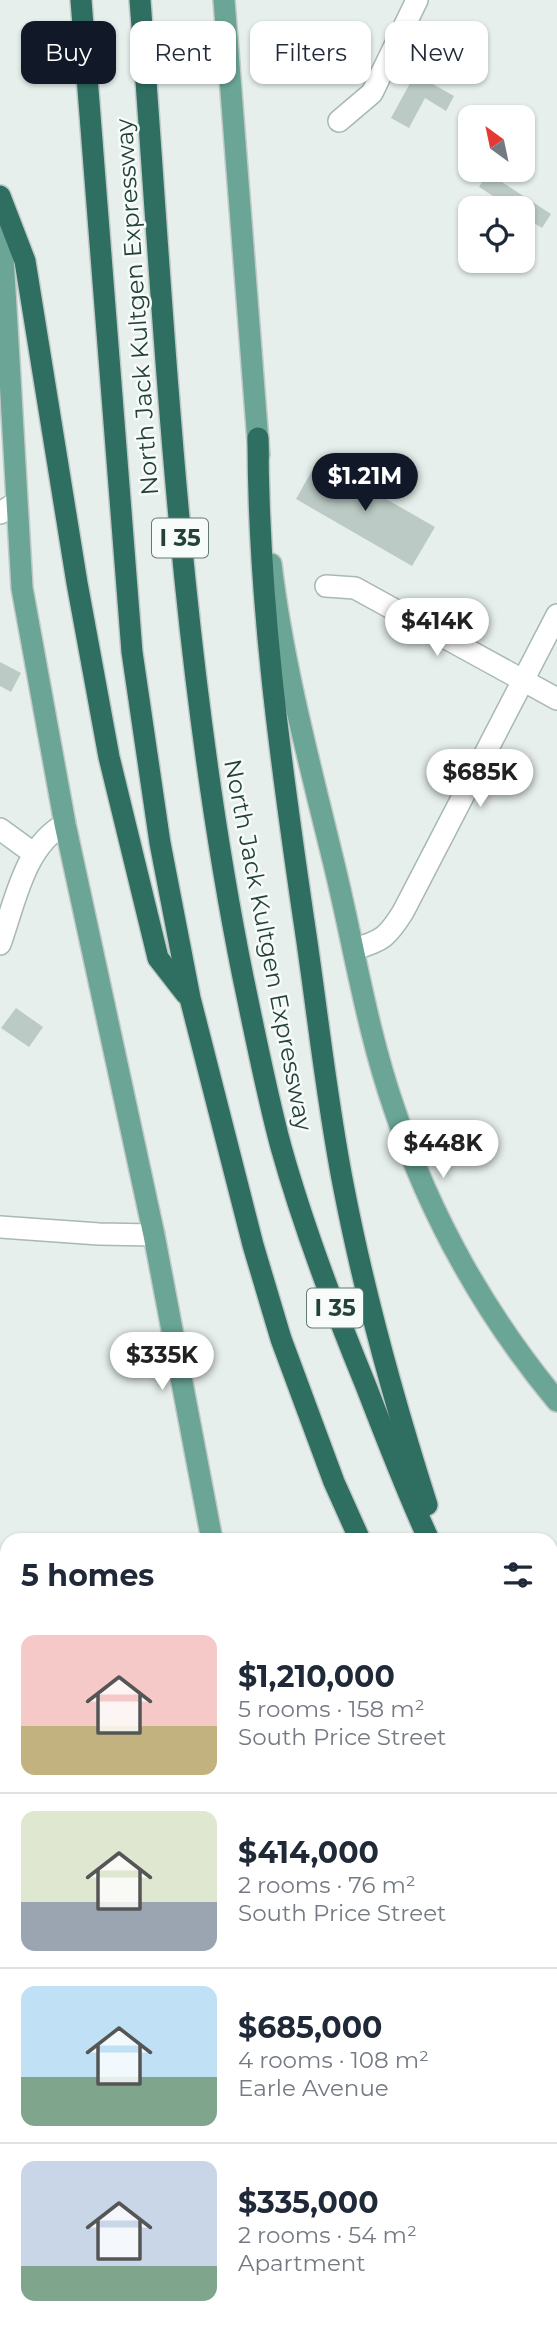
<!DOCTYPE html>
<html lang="en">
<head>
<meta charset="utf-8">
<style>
  :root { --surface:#fff; --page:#f6f6f7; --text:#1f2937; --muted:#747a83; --line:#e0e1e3; --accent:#111827 }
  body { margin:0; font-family:Montserrat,sans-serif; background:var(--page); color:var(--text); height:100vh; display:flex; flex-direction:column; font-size:26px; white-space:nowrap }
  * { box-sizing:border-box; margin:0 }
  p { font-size:23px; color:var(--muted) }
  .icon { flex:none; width:38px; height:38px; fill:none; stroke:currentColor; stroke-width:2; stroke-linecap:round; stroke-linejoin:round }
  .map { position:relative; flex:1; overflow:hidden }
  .side { position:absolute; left:0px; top:1533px; width:558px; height:798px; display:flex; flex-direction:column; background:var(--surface); border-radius:21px 21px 0 0; box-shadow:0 2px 5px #0004 }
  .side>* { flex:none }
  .banner { position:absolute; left:21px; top:21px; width:516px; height:63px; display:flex; gap:14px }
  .needle { width:46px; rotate:327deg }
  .controls { position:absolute; left:458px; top:105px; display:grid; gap:14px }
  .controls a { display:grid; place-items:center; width:77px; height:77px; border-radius:14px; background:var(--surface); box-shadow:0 2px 5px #0004; font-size:35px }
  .price { position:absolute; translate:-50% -60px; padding:0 16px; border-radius:24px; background:#fff; color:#222; font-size:23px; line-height:46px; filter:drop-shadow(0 2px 4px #0008) }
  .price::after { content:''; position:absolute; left:50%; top:42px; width:21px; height:16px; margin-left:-10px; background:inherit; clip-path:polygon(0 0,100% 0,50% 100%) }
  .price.selected { background:var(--accent); color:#fff }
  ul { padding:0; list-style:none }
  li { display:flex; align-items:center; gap:21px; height:175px; padding:0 21px }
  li+li { border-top:2px solid var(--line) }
  li span { display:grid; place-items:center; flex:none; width:196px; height:140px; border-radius:14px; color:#555 }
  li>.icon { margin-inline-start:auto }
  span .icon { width:84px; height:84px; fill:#fffc; stroke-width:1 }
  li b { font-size:30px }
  h2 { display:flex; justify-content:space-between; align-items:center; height:84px; padding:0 21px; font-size:30px }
  .pill { padding:0 24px; border-radius:14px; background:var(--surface); box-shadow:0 2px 5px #0004; font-size:24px; line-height:63px }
  .pill.selected { background:var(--accent); color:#fff }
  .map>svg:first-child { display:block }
  .building { fill:#bbcac4 }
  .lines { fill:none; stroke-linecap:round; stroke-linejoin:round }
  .minor-casing { stroke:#a8b8b2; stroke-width:24 }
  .major-casing { stroke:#c2cac8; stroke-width:24 }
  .highway-casing { stroke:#c2cac8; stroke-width:24 }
  .minor { stroke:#fff; stroke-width:21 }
  .major { stroke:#6aa596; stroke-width:21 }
  .highway { stroke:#2f6f62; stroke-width:21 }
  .labels { text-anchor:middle; stroke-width:5; stroke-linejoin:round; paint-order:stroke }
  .shield { fill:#f7fbf9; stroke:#637a73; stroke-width:2 }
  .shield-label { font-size:23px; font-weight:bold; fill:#24423a }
  .street-label { font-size:24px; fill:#24423a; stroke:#f7fbf9 }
</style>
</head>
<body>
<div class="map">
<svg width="557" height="2331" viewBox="0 0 557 2331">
  <rect width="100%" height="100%" fill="#e6efeb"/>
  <!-- building -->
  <g class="building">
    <path d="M415,74L454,96L446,111L425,98L409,128L391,118Z"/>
    <path d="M488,173L551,214L542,228L523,216V208H512L479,187Z"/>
    <path d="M318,460L435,527L412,566L296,499Z"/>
    <path d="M0,662L21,673L11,692L0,686Z"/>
    <path d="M16,1008L43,1027L29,1047L1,1028Z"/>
  </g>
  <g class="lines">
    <!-- minor casing -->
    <g class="minor-casing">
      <g id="minor">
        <path d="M339,121L372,93L417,0"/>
        <path d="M0,513L16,503"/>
        <path d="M326,586L355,588L557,699"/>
        <path d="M0,829L33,853"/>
        <path d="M0,944C15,903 24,846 65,824"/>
        <path d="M354,949C383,941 388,936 403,912L557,615"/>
        <path d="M0,1227L99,1234L154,1235"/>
        <path d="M0,2064H7"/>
        <path d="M551,2306H557"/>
        <path d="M278,2331V2324"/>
      </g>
    </g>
    <!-- major casing -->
    <g class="major-casing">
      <g id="major">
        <path d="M224,0L259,455"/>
        <path d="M0,203L22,588L65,824L154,1235L212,1540"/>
        <path d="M271,564C283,665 310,765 334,864C354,946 367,1031 395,1111C430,1216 486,1316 557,1401"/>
        <path d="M0,1645L7,1646"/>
        <path d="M551,1657H557"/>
        <path d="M551,1691L557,1692"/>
        <path d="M551,1739L557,1740"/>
        <path d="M551,2052L557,2058"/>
      </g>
    </g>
    <!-- highway casing -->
    <g class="highway-casing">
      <g id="highway">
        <path d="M81,0L132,652L160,843L190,998L253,1245L281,1339L334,1482L360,1540"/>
        <path d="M140,0C165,327 178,655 243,977C255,1034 266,1091 281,1147C304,1229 334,1308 366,1386C386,1438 406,1490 429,1540"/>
        <path d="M0,196L25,261L77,583L109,757L158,958L186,994"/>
        <path d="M258,438C258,598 280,757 303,915C317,1006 326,1099 344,1189C365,1297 394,1401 427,1505"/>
        <path d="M551,1778L557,1788"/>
        <path d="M551,1907L557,1916"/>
        <path d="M551,1939L557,1950"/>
      </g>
    </g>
    <!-- minor -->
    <use href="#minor" class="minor"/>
    <!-- major -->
    <use href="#major" class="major"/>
    <!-- highway -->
    <use href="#highway" class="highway"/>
  </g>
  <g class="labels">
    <!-- shield labels -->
    <g class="shield">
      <rect x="152" y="518.5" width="56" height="39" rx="5"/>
      <rect x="307" y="1288.5" width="56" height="39" rx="5"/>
    </g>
    <g class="shield-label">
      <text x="180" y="546">I 35</text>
      <text x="335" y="1316">I 35</text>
    </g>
    <!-- street labels -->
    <g class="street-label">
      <text transform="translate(137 307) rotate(-94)" y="8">North Jack Kultgen Expressway</text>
      <text transform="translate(268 945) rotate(79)" y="8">North Jack Kultgen Expressway</text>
    </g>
  </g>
</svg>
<div class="controls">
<a><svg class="needle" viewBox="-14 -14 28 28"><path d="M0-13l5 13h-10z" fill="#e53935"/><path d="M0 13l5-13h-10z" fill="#747a83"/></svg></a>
<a><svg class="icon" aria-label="locate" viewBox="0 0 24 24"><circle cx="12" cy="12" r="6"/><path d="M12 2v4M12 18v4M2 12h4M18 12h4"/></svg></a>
</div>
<b class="price selected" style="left:365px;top:513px">$1.21M</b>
<b class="price" style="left:437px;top:658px">$414K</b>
<b class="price" style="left:480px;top:809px">$685K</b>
<b class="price" style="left:443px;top:1180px">$448K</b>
<b class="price" style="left:162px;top:1392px">$335K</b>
<div class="banner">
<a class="pill selected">Buy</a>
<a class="pill">Rent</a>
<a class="pill">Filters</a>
<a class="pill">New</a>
</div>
<section class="side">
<h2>5 homes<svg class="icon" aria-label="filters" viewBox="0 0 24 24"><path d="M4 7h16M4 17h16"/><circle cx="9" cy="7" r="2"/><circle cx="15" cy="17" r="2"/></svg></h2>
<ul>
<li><span style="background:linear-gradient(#f6c9c9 65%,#c2b280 0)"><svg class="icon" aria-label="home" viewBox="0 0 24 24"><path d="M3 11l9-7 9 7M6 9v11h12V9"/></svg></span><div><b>$1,210,000</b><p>5 rooms · 158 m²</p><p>South Price Street</p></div></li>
<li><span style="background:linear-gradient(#dfe7d0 65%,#9aa5b1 0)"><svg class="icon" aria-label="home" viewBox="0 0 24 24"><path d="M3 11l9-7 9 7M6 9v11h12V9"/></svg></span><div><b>$414,000</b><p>2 rooms · 76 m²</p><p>South Price Street</p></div></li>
<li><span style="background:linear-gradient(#bfe0f5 65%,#7fa58c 0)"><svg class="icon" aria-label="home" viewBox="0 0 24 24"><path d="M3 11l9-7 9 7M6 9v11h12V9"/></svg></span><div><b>$685,000</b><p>4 rooms · 108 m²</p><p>Earle Avenue</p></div></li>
<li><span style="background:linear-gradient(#c9d6e8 75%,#7fa58c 0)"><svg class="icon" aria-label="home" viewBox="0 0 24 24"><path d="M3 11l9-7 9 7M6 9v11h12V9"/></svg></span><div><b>$335,000</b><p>2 rooms · 54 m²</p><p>Apartment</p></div></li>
</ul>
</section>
</div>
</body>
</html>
